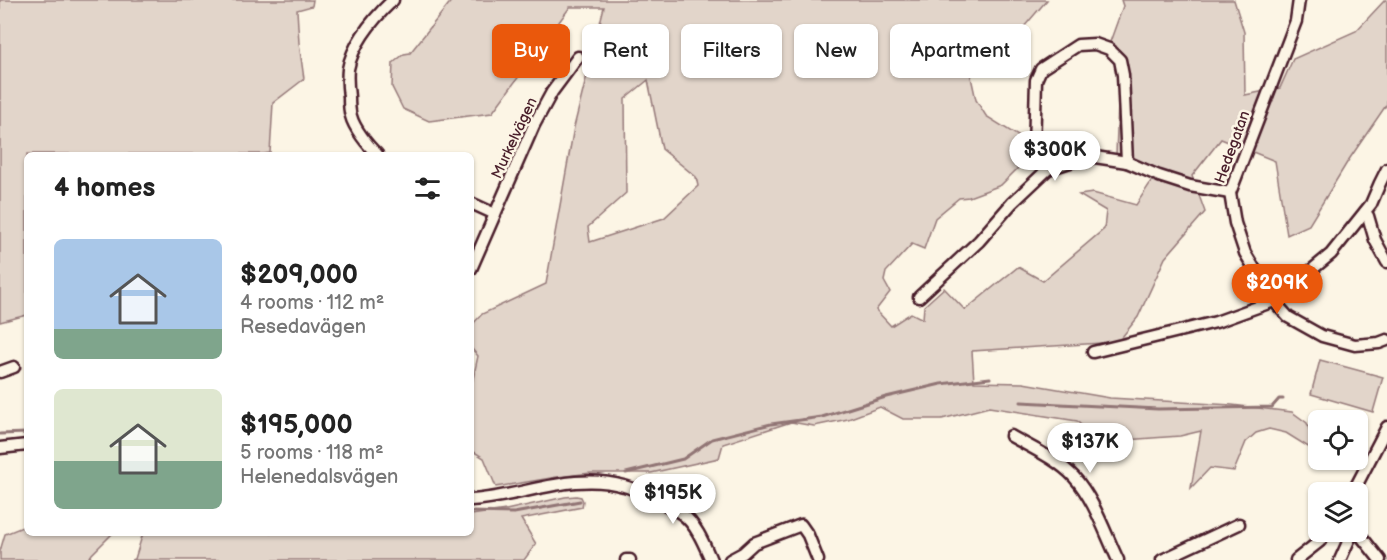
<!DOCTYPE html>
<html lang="en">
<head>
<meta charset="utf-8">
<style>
  :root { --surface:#fff; --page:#f6f6f6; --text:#222; --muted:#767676; --accent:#ea580c }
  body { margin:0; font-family:"Balsamiq Sans",sans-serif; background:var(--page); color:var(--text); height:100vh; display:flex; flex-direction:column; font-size:22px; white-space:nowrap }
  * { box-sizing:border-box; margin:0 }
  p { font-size:20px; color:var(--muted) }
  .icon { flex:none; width:33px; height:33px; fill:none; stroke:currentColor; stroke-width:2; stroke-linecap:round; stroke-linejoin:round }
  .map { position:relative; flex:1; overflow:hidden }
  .sheet { position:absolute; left:24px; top:152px; width:450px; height:384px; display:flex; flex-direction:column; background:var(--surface); border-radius:9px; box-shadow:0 2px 4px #0004 }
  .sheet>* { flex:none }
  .guide { position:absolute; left:492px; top:24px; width:570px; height:54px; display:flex; gap:12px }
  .buttons { position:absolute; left:1308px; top:410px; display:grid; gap:12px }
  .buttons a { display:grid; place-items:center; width:60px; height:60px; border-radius:9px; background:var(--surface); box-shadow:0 2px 4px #0004; font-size:30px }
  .price { position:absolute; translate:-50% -51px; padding:0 14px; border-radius:21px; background:#fff; color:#222; font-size:20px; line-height:39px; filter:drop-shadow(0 2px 3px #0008) }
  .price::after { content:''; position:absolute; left:50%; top:36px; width:18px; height:14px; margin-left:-9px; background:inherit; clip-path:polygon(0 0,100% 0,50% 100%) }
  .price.on { background:var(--accent); color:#fff }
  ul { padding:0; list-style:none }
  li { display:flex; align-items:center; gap:18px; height:150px; padding:0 30px }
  li span { display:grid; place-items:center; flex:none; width:168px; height:120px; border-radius:9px; color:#555 }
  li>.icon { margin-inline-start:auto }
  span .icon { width:72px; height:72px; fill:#fffc; stroke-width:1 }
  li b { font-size:26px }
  h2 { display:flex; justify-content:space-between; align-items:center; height:72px; padding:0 30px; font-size:26px }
  .chip { padding:0 21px; border-radius:9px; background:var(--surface); box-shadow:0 2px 4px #0004; font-size:21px; line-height:54px }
  .chip.on { background:var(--accent); color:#fff }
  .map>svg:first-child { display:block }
  .green { fill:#e2d5ca; stroke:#967a7a; stroke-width:1.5; fill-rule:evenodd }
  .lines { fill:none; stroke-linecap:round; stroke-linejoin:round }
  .stream { stroke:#917474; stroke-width:3 }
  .minor-casing { stroke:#4a1f2b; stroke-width:15 }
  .minor { stroke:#fcf5e5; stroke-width:10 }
  .labels { text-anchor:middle; stroke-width:5; stroke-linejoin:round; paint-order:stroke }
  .street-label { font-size:15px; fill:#4a1f2b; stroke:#fcf5e5 }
</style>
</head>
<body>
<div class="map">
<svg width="1387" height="560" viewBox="0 0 1387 560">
  <rect width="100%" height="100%" fill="#fcf5e5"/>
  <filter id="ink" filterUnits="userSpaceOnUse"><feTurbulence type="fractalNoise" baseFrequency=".0167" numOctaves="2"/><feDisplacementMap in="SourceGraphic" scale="12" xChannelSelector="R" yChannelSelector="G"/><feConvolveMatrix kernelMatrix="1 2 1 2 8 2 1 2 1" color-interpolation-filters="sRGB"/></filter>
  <g filter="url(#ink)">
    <!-- green -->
    <g class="green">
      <path d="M0,0H313L312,6L297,10L299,43L304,79L273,103L270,153L263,154H27V315L0,322Z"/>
      <path d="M452,0H1047L1005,49L983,53L971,77L976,100L986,116L1031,144L1024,162L1001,185L969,197L959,198L935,218L924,249L912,244L886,272L884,281L890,292L876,310L891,326L911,313L923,319L924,306L944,288L965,310L1018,267L1043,281L1104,229L1106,211L1079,195L1093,193L1136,205L1153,179L1125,169L1116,154L1119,79L1116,62V46L1110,42L1123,6L1121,0H1234L1244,32L1245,95L1280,88L1293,59L1356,31L1385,0H1387V104L1348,161L1309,225L1287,235L1275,161L1221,139L1192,176L1205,212L1165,258L1138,317L1118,342L972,351L974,382L1023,383L1110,398L1232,405L1292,412L1307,423L1318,453L1286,433L1269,429L1256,433L1246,442L1234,471L1210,468L1191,488L1201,431L1180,436L1097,442L1077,421L989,407L942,419H903L880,407L848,419L814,426L791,422L723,444L719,458L651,473H591L557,477L496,487L484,458L471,450V388L478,356L471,348V326L482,314L546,284L574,127L604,7H570L492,113L429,121L403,109L392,87L393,63L404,54L410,53ZM648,80L662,149L696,177L698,186L664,218L590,242L588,227L626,193L625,99Z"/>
      <path d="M1320,360L1383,377L1373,412L1311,394Z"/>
      <path d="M576,496L581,497L583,501L582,507L521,519L536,544L524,560H132L135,559L143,533L471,532V515L506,510L565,497Z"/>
      <path d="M27,525V532L113,533L92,554L88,560H0V551L5,534Z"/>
    </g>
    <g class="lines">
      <!-- stream -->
      <g class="stream">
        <path d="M1021,402L1158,409L1272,407L1279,399H1283"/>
        <path d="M0,434L27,433"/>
        <path d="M626,473L683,459L712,439L771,424L822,417L886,397L941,384L990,378"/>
        <path d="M471,512L514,513L580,501"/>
      </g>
      <!-- minor casing -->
      <g class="minor-casing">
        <g id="minor">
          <path d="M1299,0L1296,21L1230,193L1235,223L1245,253L1274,301L1288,317L1322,336L1355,345L1379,343L1387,340"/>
          <path d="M377,154C368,146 354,128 351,116C349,110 349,103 349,97C348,89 347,78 348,69C353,42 374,18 393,0"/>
          <path d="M1048,169L1034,149L1036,80L1041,69L1078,45L1095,44L1109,49L1120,60L1123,75L1127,162"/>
          <path d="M471,203L495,214"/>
          <path d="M1365,212L1368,216L1375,240L1387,262"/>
          <path d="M471,269L534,125L552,92L578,57"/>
          <path d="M919,297L979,241L1012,203L1048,169L1076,160L1095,157L1127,162L1159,176L1190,186L1230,193"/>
          <path d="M1093,352L1216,322L1274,301L1331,254L1371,204L1380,183L1387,169"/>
          <path d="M0,372L14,367"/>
          <path d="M1011,436C1032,448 1057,459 1074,477C1094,499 1105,533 1118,560"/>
          <path d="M0,448L27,445"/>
          <path d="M1353,492L1387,427"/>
          <path d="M471,500C523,497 573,471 624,486C633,488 641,493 649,497C660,502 672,507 682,514C696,524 704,544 711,560"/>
          <path d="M1357,531L1380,560"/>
          <path d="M626,560H630"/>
          <path d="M730,560L743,553L754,543L801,525L808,535L818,560"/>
          <path d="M1162,560L1239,524"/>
          <path d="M1296,560L1320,541L1327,531"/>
          <path d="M1340,560L1353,531"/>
        </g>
      </g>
      <!-- minor -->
      <use href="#minor" class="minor"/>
    </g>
  </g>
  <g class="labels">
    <!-- street labels -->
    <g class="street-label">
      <text transform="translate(514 138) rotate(-65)" y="5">Murkelvägen</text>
      <text transform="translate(1232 147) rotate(-70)" y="5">Hedegatan</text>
    </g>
  </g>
</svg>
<div class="buttons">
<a><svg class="icon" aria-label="locate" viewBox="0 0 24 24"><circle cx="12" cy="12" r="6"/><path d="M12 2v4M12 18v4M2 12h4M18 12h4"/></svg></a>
<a><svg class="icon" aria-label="layers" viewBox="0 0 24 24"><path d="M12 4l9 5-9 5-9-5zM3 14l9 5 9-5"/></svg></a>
</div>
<b class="price" style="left:1055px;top:182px">$300K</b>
<b class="price on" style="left:1277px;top:315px">$209K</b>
<b class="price" style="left:1090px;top:474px">$137K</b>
<b class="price" style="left:673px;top:525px">$195K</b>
<div class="guide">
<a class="chip on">Buy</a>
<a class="chip">Rent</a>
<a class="chip">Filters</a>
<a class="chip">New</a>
<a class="chip">Apartment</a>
</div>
<section class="sheet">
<h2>4 homes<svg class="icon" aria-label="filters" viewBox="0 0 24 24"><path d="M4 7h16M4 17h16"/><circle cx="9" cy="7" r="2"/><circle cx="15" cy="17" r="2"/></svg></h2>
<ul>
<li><span style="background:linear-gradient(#a9c7e8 75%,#7fa58c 0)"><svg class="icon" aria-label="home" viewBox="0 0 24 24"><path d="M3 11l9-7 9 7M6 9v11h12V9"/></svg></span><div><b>$209,000</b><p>4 rooms · 112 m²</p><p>Resedavägen</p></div></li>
<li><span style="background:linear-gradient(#dfe7d0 60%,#7fa58c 0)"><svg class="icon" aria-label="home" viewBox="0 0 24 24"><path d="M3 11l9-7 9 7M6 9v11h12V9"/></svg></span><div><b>$195,000</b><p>5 rooms · 118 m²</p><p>Helenedalsvägen</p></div></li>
</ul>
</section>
</div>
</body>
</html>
